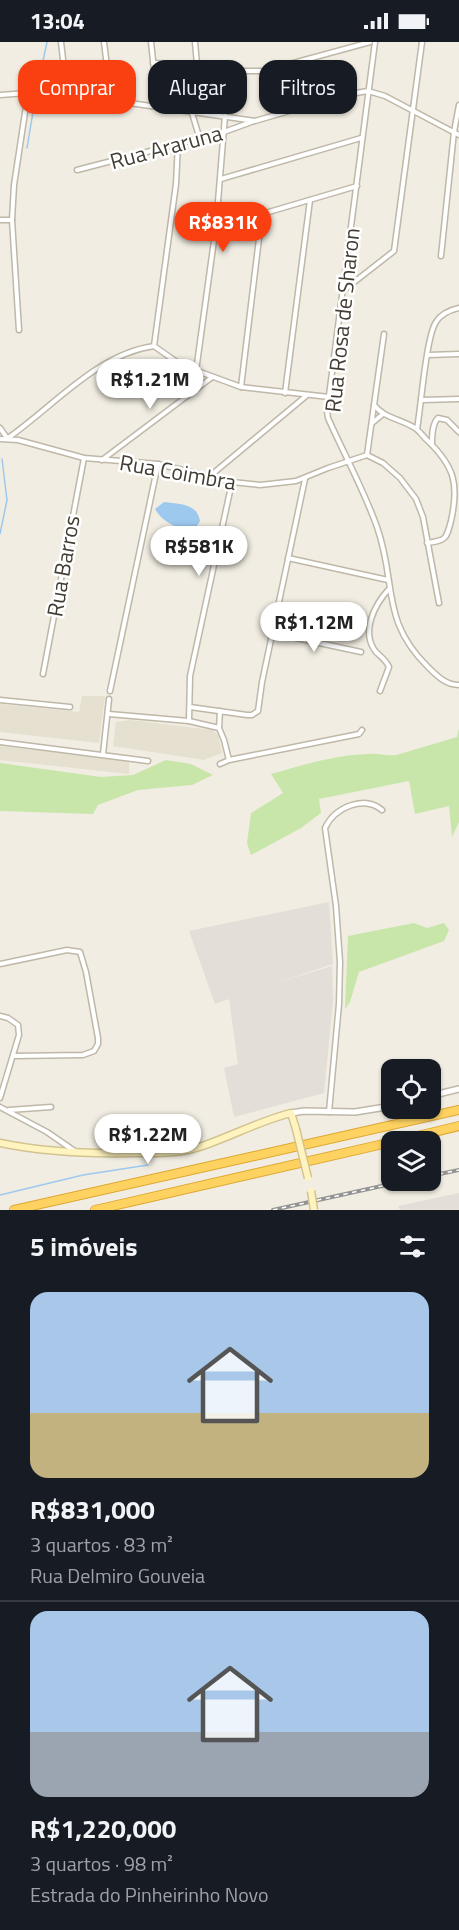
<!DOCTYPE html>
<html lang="pt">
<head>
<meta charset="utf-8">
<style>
  :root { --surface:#171b24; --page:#242831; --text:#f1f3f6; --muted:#9ea1a6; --line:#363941; --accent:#fa4010 }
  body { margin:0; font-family:"Titillium Web",sans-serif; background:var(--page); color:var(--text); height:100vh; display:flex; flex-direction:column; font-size:22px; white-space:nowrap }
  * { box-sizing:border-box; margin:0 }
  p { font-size:20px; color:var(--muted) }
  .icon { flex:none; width:33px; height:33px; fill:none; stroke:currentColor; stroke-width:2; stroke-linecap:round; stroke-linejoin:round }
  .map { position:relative; height:1168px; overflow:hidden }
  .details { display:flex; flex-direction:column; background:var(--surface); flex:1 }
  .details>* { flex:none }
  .top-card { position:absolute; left:18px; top:18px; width:423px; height:54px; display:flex; gap:12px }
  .tools { position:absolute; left:381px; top:1017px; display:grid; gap:12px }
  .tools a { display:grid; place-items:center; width:60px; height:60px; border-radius:12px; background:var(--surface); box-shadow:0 2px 4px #0004; font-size:30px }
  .price { position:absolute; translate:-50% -51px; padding:0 14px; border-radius:21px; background:#fff; color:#222; font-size:20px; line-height:39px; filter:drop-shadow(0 2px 3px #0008) }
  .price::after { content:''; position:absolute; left:50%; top:36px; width:18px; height:14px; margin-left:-9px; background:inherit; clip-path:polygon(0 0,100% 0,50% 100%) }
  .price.current { background:var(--accent); color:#fff }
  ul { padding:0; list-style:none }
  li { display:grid; align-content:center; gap:12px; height:318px; padding:0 30px }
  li+li { border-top:2px solid var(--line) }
  li span { display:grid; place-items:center; height:186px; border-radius:18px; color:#555 }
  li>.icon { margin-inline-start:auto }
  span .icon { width:108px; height:108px; fill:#fffc; stroke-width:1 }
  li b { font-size:26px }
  h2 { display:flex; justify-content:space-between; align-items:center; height:72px; padding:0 30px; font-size:26px }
  .chip { padding:0 21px; border-radius:18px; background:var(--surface); box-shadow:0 2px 4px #0004; font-size:21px; line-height:54px }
  .chip.current { background:var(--accent); color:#fff }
  .status { display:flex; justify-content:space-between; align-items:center; height:42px; padding:0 30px; background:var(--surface); direction:ltr }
  .status svg { height:16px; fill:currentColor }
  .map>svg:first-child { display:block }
  .residential { fill:#e5e0d0 }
  .industrial { fill:#e3ded7 }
  .green { fill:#c8e6aa }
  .water { fill:#9dc9ef }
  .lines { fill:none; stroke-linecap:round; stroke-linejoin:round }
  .stream { stroke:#9dc9ef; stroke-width:1.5 }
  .minor-casing { stroke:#bfb8a8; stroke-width:7 }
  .tertiary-casing { stroke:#bfb8a8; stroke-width:8 }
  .secondary-casing { stroke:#d2c491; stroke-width:9 }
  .motorway-casing { stroke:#dda731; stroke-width:10 }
  .minor { stroke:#fff; stroke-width:4 }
  .tertiary { stroke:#fff; stroke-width:5 }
  .secondary { stroke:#fff3bf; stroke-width:6 }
  .motorway { stroke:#fed261; stroke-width:8 }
  .rail-casing { stroke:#939393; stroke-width:4 }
  .rail { stroke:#fff; stroke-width:1.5; stroke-dasharray:4.5; stroke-linecap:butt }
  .secondary-bridge-casing { stroke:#d2c491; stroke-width:9; stroke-linecap:butt }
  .secondary-bridge { stroke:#fff3bf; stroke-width:6 }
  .labels { text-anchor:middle; stroke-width:5; stroke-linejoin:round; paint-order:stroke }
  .street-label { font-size:22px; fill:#433d33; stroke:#fff }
</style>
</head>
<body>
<div class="status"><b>13:04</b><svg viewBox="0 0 49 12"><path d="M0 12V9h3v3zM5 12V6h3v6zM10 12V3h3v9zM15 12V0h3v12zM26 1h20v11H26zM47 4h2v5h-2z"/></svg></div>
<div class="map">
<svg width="459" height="1168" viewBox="0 0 459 1168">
  <rect width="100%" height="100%" fill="#f1ede2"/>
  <!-- residential -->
  <g class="residential">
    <path d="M82,654H105L99,701L0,690V662L79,670Z"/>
    <path d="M130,678L212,688L218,693L222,711L204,718L113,704L116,680Z"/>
    <path d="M0,704L129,719V732L0,718Z"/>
  </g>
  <!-- industrial -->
  <g class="industrial">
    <path d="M329,860L333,922L273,942L332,924L333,959L324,1051L234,1075L224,1026L238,1022L229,957L215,962L189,889Z"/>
    <path d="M459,1151V1168H400L398,1164Z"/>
  </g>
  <!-- green -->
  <g class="green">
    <path d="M459,686V780L452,795L449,764L415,772L409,739L319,757L321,771L301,786L251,813L247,801L251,771L283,751L271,732C303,723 335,713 368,712C378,711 386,714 396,713L457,695Z"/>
    <path d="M166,718L191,722L213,733L192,743L138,748L98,763L93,772L0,769V721L101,735L133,733Z"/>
    <path d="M414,881L427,886L444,881L449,888L444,899L359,930L350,960L345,967L348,894Z"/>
  </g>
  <!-- water -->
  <path class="water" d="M164,460C179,462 197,461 200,479L197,484L185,489C172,483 162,479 155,467Z"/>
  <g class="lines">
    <!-- stream -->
    <g class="stream">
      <path d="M38,42L47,0"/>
      <path d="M27,106L35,58"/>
      <path d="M0,492L7,458L2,417"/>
      <path d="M0,1153L83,1133L148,1123"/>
    </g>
    <!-- minor casing -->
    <g class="minor-casing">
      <g id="minor">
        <path d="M61,0L67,52"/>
        <path d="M104,0L111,57"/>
        <path d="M151,0L158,64"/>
        <path d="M195,0L197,23"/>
        <path d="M375,0L327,369L328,376C344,412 364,448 377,485C397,541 380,578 428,625C437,634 446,643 459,643"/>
        <path d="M153,21L197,23L236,29H264L370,0"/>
        <path d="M0,53L28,51L67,52L255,79L344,53L368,49L385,54L459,93"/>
        <path d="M192,71L198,91L201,95"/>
        <path d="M77,128L224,90L254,79"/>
        <path d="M221,137L361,96"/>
        <path d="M0,178H12"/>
        <path d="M216,184L262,172L357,144"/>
        <path d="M441,214L454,90L459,63"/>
        <path d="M344,248L394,209L422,0"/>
        <path d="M19,288L12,178L14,143L28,51"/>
        <path d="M154,304L176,142L178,102"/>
        <path d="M428,313L459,312"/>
        <path d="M196,329L216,184L225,74"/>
        <path d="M241,345L262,172"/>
        <path d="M285,351L310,158"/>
        <path d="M422,358L459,357"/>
        <path d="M374,363C384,376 401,377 415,386C420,389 423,395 428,399C455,425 459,443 451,479C446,498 446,498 427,501"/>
        <path d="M372,381L383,372"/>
        <path d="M0,386L7,396"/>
        <path d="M417,387C421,365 426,295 436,280C441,272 450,268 459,266"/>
        <path d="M8,396C54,364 97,312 154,304L181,323L241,345L329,355"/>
        <path d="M0,397L18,398L84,416L158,422L232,440L260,443L296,439L328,426L367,413L383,421L400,436L416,457L423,475L439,561"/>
        <path d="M432,402C432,394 432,382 438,376L447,378L459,390"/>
        <path d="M367,413L384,292"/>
        <path d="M102,418L211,336"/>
        <path d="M210,434L306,354"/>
        <path d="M288,516L388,538"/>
        <path d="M273,591L361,610"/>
        <path d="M43,632L84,416"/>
        <path d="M110,649L158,422"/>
        <path d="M380,649L389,625C386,618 381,615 376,610C360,590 375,562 389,547"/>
        <path d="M0,658L70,665"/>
        <path d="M190,665L247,673H252L258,669L262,640L305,437"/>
        <path d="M220,669L219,686L224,698L229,718"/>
        <path d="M109,672L189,679L219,686"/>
        <path d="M189,679L190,634L232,440"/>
        <path d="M0,700L148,719"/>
        <path d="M103,712L109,657"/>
        <path d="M220,722L229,718L359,692L362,688"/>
        <path d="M0,922L67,908L80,910L86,930L98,996V1002L94,1009L83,1013L14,1014"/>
        <path d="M0,974L8,976L18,983L19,993L0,1056"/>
        <path d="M0,1065L47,1090L76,1110"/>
        <path d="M9,1068L51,1065"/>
        <path d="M329,1070L339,962L340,920L336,864L325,786C335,765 364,753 382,768"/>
      </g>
    </g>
    <!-- tertiary casing -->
    <g class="tertiary-casing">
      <g id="tertiary">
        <path d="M430,1054L459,1047"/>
        <path d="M291,1071L304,1069L355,1070L392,1064"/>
      </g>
    </g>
    <!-- secondary casing -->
    <g class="secondary-casing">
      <path id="secondary" d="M0,1101C43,1110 88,1112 132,1111C154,1111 175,1112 196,1106C229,1096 258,1079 291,1071L296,1087"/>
    </g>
    <!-- motorway casing -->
    <g class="motorway-casing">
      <g id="motorway">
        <path d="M393,1100L459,1084"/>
        <path d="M14,1168L459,1068"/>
        <path d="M95,1168L392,1100"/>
      </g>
    </g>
    <!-- minor -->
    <use href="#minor" class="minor"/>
    <!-- tertiary -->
    <use href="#tertiary" class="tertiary"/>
    <!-- secondary -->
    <use href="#secondary" class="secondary"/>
    <!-- motorway -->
    <use href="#motorway" class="motorway"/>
    <!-- rail casing -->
    <g class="rail-casing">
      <g id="rail">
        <path d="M430,1134L459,1128"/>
        <path d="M401,1144L425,1138"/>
        <path d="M273,1168L409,1138"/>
      </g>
    </g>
    <!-- rail -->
    <use href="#rail" class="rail"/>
    <!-- secondary-bridge casing -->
    <g class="secondary-bridge-casing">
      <g id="secondary-bridge">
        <path d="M296,1087L308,1136"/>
        <path d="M311,1149L314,1168"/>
      </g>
    </g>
    <!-- secondary-bridge -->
    <use href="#secondary-bridge" class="secondary-bridge"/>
  </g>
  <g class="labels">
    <!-- street labels -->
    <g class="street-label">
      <text transform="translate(166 105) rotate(-15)" y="8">Rua Araruna</text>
      <text transform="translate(342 278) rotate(-84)" y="8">Rua Rosa de Sharon</text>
      <text transform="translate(178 430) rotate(10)" y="8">Rua Coimbra</text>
      <text transform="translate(63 524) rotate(-80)" y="8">Rua Barros</text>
    </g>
  </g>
</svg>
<div class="tools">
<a><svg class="icon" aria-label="locate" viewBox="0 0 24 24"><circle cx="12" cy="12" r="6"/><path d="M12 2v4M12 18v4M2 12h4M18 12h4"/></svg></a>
<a><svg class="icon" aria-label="layers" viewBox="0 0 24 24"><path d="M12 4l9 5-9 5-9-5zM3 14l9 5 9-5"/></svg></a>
</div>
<b class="price current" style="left:223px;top:211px">R$831K</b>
<b class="price" style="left:150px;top:368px">R$1.21M</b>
<b class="price" style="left:199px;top:535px">R$581K</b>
<b class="price" style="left:314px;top:611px">R$1.12M</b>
<b class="price" style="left:148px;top:1123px">R$1.22M</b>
<div class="top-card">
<a class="chip current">Comprar</a>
<a class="chip">Alugar</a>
<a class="chip">Filtros</a>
</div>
</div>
<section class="details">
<h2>5 imóveis<svg class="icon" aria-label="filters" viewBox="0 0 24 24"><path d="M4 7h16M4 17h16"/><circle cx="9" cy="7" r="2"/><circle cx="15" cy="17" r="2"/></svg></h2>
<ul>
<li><span style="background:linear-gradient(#a9c7e8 65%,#c2b280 0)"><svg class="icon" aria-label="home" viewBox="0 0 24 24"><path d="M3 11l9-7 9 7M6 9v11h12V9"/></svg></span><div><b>R$831,000</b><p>3 quartos · 83 m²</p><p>Rua Delmiro Gouveia</p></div></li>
<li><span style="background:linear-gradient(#a9c7e8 65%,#9aa5b1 0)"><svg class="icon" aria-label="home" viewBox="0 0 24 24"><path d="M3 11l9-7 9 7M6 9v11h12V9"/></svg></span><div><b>R$1,220,000</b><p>3 quartos · 98 m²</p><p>Estrada do Pinheirinho Novo</p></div></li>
</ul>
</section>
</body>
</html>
